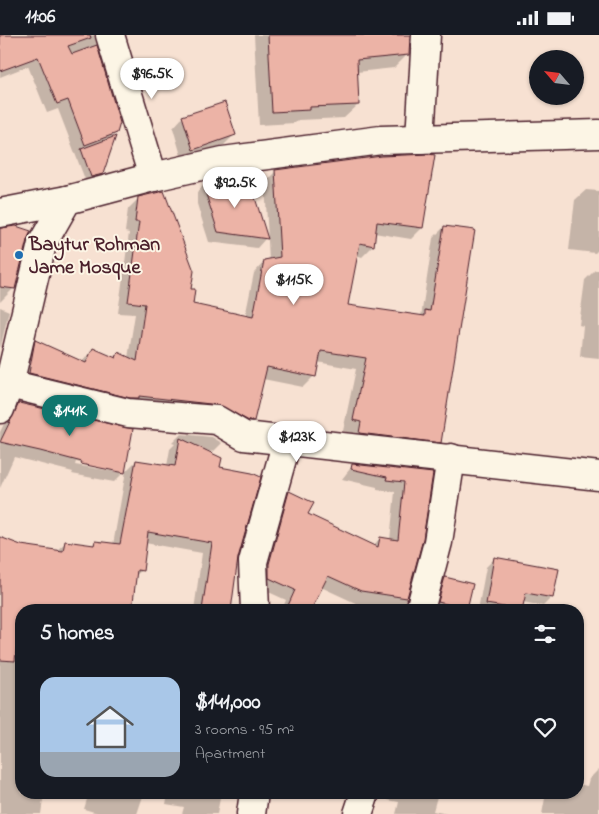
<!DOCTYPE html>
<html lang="en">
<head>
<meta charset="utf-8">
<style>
  :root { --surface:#171b24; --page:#242831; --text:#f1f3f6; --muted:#9ea1a6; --line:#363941; --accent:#0f766e }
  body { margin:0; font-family:"Indie Flower",sans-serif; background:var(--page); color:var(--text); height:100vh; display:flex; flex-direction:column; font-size:19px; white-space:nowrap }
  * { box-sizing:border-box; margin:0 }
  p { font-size:16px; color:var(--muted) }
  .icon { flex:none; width:28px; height:28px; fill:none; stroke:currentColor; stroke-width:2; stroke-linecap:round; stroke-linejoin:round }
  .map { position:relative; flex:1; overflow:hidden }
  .panel { position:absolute; left:15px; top:569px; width:569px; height:195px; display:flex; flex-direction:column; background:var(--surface); border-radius:20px; box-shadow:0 1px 4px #0004 }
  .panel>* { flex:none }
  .needle { width:32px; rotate:298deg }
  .controls { position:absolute; left:529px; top:15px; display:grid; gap:10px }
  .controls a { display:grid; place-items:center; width:55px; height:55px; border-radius:50%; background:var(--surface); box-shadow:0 1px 4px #0004; font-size:25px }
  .price { position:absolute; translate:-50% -42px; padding:0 11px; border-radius:18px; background:#fff; color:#222; font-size:16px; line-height:32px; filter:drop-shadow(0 1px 2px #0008) }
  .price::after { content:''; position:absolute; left:50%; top:30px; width:15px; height:11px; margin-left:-8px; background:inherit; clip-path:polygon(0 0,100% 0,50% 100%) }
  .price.selected { background:var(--accent); color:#fff }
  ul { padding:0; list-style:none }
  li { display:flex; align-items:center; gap:15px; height:125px; padding:0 25px }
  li+li { border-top:1px solid var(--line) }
  li span { display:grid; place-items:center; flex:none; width:140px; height:100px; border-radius:15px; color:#555 }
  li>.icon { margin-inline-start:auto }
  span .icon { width:60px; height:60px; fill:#fffc; stroke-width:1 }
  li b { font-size:21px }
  h2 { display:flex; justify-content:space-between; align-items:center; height:60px; padding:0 25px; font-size:21px }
  .status { display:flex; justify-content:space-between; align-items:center; height:35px; padding:0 25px; background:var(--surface); direction:ltr }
  .status svg { height:14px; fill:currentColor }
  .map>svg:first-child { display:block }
  .shadow { fill:#0003; fill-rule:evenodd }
  .building { fill:#ecb3a6; stroke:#4a1f2b }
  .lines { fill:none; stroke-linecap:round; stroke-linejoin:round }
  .street-casing { stroke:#4a1f2b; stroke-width:31 }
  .street { stroke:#fcf5e5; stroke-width:28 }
  .poi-dot { fill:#1f6fb2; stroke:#fcf5e5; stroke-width:2 }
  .labels { text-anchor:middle; stroke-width:4; stroke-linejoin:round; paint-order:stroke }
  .poi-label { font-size:20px; font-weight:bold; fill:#4a1f2b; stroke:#fcf5e5; text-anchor:start }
</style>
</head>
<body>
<div class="status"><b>11:06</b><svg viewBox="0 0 49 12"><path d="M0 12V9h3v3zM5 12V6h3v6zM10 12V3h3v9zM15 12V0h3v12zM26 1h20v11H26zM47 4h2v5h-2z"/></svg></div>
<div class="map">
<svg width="599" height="779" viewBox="0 0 599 779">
  <rect width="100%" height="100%" fill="#f7e1d2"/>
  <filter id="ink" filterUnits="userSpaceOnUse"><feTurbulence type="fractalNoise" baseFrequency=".02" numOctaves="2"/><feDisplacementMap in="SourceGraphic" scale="10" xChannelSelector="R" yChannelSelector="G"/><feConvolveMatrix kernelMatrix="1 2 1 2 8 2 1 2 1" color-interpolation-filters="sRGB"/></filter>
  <g filter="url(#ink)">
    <!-- shadow -->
    <g class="shadow">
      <path d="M0,0H94L119,88L116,98L109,105L102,138L97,144L86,147L58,74L47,78L28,31L0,42Z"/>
      <path d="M254,0H410L408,19L394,33L357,37L358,70L344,83L298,85L295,88L259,90Z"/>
      <path d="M183,82L234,100L224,110L182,124L173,93Z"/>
      <path d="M276,136L422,193L411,204L374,198L373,211L362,222L356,220L347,271L421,282L433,203L444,192L440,407L429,418L349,409L351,398L343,396L356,334L317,327L314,341L303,352L263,344L253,386L242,397L18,349L25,318L36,307L81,328L93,314L114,323L119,319L128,323L135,279L118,278L129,198L125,197L128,174L139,163L190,255L192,270L245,282L254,238L265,226H269L265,147Z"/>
      <path d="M207,147L266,203L257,213L209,207L197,169V157Z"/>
      <path d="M586,155L599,156V214L595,218L569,215L575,165Z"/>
      <path d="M0,194L26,205L14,253L0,267Z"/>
      <path d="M595,235H599V323L580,321L583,291L579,290L585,245Z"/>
      <path d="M0,272L9,276L0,314Z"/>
      <path d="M19,369L124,437L114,447L72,439L73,437L14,422L0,453V397L9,379ZM76,427L118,435V437L75,430Z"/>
      <path d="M181,399L212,402L222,408L213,417L205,415L219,433L237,523L230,575H194L202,518L145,508L142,535L135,541L130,575H21V758H44L41,779H0V509L56,516L65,508L92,511L95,507L113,510L126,436L136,426L167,431L170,414L175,409L172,408Z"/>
      <path d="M353,430L431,439L421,504L404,575H362L364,572L321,552L310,575H282L286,565L260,553L280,467L289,457L307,480L373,511L380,503L390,505L395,457L377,455V452L342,444Z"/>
      <path d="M495,523L552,562L543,571L523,567L521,575H478L486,532Z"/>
      <path d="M445,543L466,574L464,575H429L435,554Z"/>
      <path d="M599,734V779H542L546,758H578V749L587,751L589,744Z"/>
      <path d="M54,758H73L71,760Z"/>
      <path d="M89,758H144L137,779H101L84,774Z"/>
      <path d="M168,758H221L217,779H182L184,772L166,769Z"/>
      <path d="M390,758H438L433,776L447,779H396L399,767L388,765Z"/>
    </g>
    <!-- building -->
    <g class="building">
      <path d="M0,0H90L91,3L68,11L72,19L97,10L120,88L117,98L85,110L68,65L57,69L38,22L0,36Z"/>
      <path d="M268,0H410L409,20L357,25L359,70L310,72V75L272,77Z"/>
      <path d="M225,67L236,100L193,115L182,81Z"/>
      <path d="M116,101L103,139L91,142L81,114Z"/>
      <path d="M428,119L435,120L423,193L377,187L374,211L360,208L348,270L425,281V275L430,276L444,191L475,195L441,408L359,398L361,387L353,385L366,323L321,316L316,342L267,332L254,386H249L219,370L139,361V363H130L29,338L35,305L86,328L93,313L116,323L118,317L137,326L145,269L128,267L139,187H135L138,162L164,156L194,236L191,254H195L193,269L253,282L264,225L280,222L275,135L382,121Z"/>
      <path d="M211,145L251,150L268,204L218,197L206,159V146Z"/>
      <path d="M16,191L31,196L27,205L15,254L0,252V193Z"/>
      <path d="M19,368L133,394L125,438L81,429L82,427L40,416L0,407Z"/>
      <path d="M180,403L222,423L220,432L252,438L261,442L238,523L231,575H202L212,508L148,497L143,536L137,535L132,575H21L15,626L0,625V502L21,510L63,516L65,506L94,510L95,506L120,509L136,425L175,431Z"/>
      <path d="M352,429L433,438L423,504L407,563L361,556L328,541L311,575H286L295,555L269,543V529L289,456L314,468L308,479L378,512L380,502L398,505L404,447L386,445L387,442L351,434Z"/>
      <path d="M494,522L559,534L553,563L526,558L522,575L486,569Z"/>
      <path d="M445,542L473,549L467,574L438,567Z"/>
    </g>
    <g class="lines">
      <!-- street casing -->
      <g class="street-casing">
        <g id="street">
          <path d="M110,0L153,142"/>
          <path d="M420,104L426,0"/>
          <path d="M0,178L67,165"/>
          <path d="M9,349L128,378L217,385L244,401L599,441"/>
          <path d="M0,374L9,349L42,209L67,165L153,142L223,126L381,105L599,99"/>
          <path d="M255,575L253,527L287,406"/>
          <path d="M420,575L438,507L451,423"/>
          <path d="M251,779L254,758"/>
          <path d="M358,779L365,758"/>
        </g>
      </g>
      <!-- street -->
      <use href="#street" class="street"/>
    </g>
  </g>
  <!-- markers -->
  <circle class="poi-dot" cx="19" cy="220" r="5"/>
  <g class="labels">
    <!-- poi labels -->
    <g class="poi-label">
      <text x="29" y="215">Baytur Rohman<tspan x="29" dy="23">Jame Mosque</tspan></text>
    </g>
  </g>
</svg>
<div class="controls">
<a><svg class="needle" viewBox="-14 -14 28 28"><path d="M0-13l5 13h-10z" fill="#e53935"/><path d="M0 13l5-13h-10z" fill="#9ea1a6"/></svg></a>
</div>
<b class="price" style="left:152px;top:65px">$96.5K</b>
<b class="price" style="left:235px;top:174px">$92.5K</b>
<b class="price" style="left:294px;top:271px">$115K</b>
<b class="price selected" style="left:70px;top:402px">$141K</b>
<b class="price" style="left:297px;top:428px">$123K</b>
<section class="panel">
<h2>5 homes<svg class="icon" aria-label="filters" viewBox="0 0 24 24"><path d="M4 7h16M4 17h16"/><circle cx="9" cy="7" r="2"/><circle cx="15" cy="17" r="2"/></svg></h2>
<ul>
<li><span style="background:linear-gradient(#a9c7e8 75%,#9aa5b1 0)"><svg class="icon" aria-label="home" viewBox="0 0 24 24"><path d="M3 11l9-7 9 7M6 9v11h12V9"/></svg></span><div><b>$141,000</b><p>3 rooms · 95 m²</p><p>Apartment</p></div><svg class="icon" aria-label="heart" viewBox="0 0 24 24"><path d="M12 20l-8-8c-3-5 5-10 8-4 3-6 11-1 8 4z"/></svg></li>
</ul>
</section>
</div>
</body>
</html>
